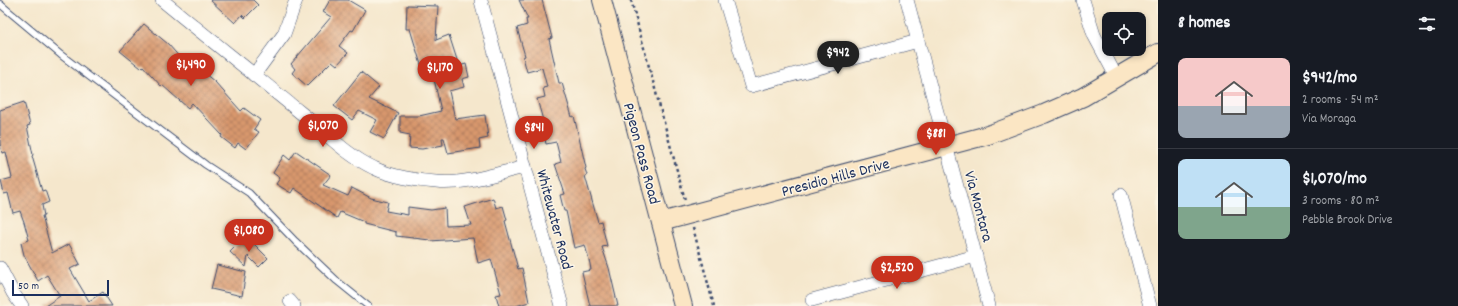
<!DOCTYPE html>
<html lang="en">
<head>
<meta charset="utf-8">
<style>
  :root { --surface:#171b24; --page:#242831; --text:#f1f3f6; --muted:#9ea1a6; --line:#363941; --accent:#c8321e }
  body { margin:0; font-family:Dekko,sans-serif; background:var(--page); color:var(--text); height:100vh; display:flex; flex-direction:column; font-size:15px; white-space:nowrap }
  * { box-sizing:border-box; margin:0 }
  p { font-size:13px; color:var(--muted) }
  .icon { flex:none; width:22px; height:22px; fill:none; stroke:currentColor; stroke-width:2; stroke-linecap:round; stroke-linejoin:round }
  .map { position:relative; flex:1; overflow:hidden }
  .side { display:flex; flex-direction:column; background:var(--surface); width:300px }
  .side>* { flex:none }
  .fabs { position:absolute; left:1102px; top:12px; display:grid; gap:8px }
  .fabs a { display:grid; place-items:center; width:44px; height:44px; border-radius:8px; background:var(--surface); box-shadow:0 2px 6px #0003; font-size:20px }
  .scale { position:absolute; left:12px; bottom:10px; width:97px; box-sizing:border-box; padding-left:4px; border:2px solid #1b2f5e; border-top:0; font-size:11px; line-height:14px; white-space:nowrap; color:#1b2f5e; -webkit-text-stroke:3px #fcf5e5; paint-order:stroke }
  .price { position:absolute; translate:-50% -34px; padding:0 9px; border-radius:14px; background:var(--accent); color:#fff; font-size:13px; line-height:26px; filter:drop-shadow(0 1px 2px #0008) }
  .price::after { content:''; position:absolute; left:50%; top:24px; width:12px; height:9px; margin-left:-6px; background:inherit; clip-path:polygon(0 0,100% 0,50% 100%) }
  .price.current { background:#222; color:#fff }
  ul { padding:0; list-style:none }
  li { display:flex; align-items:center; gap:12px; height:100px; padding:0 20px }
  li+li { border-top:1px solid var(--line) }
  li span { display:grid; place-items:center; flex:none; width:112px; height:80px; border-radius:8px; color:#555 }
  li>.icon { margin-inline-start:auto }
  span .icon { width:48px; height:48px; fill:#fffc; stroke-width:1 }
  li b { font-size:17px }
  h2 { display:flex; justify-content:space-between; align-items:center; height:48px; padding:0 20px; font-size:17px }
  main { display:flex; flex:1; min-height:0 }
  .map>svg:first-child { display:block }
  .building { fill:url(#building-cross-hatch) }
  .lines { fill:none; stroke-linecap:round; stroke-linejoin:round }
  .lane-casing { stroke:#3c4b6e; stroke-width:8 }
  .street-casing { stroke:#3c4b6e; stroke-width:14 }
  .secondary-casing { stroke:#3c4b6e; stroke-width:20 }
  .path { stroke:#3c4b6e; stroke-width:2.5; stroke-dasharray:3 3; stroke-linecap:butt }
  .lane { stroke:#fff; stroke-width:6 }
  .street { stroke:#fff; stroke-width:13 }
  .secondary { stroke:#fbe6c4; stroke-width:18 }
  .labels { text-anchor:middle; stroke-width:3; stroke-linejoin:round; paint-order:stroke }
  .street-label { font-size:16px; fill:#1b2f5e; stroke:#fcf5e5 }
</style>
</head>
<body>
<main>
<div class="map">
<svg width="1158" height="306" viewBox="0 0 1158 306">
  <defs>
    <pattern id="building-cross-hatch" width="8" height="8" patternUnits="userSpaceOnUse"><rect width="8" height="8" fill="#d8976d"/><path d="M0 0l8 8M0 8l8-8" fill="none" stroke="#ae7c5d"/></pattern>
  </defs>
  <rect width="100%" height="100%" fill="#fcf5e5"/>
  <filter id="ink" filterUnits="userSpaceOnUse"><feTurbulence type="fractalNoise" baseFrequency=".025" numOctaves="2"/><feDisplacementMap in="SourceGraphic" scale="8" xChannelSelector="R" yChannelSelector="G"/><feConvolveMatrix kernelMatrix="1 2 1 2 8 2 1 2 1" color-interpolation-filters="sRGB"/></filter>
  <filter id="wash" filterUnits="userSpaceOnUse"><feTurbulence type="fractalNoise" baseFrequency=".012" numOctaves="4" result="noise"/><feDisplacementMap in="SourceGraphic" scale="16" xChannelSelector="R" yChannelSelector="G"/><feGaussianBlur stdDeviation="0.9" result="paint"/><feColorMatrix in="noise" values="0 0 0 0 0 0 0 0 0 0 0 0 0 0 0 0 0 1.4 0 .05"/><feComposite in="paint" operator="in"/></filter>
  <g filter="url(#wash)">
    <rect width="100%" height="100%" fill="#f5e7cc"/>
    <g id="blocks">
      <!-- building -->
      <g class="building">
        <path d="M210,0H253L258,5L245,18L242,15L235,23Z"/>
        <path d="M330,0H348L365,10L353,31L351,30L339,46L348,53L337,65L332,61L307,86L292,73L295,69L291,64L331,17L323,12Z"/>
        <path d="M519,0H542L552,38L549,39L559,83H562L572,117L574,116L586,168L585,169L587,175L585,176L598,222L601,221L607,246L602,247L609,268L618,306H590L582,272L591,270L590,264L585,245L574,248L566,211H564L560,195L565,194L555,164L561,162L556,142L546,144L542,124H544L537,99L545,97L543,88L547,87L542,68L527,72L523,57L525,56L517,28L527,25L526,19H528Z"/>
        <path d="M407,5L438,6L436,40L449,35L459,66L466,64L469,77L462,79L464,87L449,91L455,119L485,115L488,138L479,140L480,148L448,153L444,138H442L443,145L422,149L409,148L410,135L400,133V116H419L441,111L431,65L422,68L410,29H406Z"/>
        <path d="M144,24L168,44L190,69L194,65L215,82L241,111L244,108L260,120L254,129L259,132L246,149L238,143L235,148L221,137L222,135L192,103L188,108L162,85L161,86L143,66L141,68L120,51Z"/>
        <path d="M361,72L379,87L369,99L398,113L384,139L370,132L377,120L359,111L352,120L334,106Z"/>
        <path d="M24,102L30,125L27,126L33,155L32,156L42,191L45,190L49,202L42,205L44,216H42L52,253L69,244L80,264L70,269L89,301L103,292L112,306H45L60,296L47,275L38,281L24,255L21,243L29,240L24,222L20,211L13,213L8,193L4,194L1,181L12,178L6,152L2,153L0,144V110Z"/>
        <path d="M296,151L331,175L323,185L348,196L352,188L371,198L388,202L386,211L408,215V207L431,210L445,208L446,226L471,225L465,207L493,198L496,208L503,206L507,220L505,221L518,269L522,268L529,302L516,306H499L496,295L501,294L491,259L478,263L473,238L430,241V240L396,236V232L364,224V222L340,212L337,218L294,188L291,193L276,184L280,178L273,173L284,155L290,160Z"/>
        <path d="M246,236L268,258L259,267L248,256L246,267L230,252Z"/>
        <path d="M217,265L246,272L242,296L211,289Z"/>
      </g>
    </g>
  </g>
  <g filter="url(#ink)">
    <use href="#blocks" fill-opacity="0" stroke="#3c4b6e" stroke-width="1"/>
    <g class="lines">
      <!-- lane casing -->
      <g class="lane-casing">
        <path id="lane" d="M0,4L61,55L206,165L249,193L295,241L337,281L368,306"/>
      </g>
      <!-- street casing -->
      <g class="street-casing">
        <g id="street">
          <path d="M162,0C208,38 255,75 301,113C325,132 346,155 374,168C390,176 418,181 436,182C464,185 498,173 525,167"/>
          <path d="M725,0L751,86L918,41"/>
          <path d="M907,0L989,306"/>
          <path d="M1083,0L1094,35L1117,78"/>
          <path d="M481,1L562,306"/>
          <path d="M254,75L284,34L296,0"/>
          <path d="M1121,195L1150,306"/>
          <path d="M0,268L13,293L22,306"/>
          <path d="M812,300L976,256"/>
          <path d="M290,301L294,306"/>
        </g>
      </g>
      <!-- secondary casing -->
      <g class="secondary-casing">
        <g id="secondary">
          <path d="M602,0L683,306"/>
          <path d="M661,222L988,135L1044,114L1083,97L1158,53"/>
        </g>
      </g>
      <!-- path -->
      <g class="path">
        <path d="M631,0L685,200"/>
        <path d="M693,228L714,306"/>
      </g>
      <!-- lane -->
      <use href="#lane" class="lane"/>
      <!-- street -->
      <use href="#street" class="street"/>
      <!-- secondary -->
      <use href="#secondary" class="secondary"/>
    </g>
  </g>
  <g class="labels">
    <!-- street labels -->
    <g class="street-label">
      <text transform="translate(643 153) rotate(75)" y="6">Pigeon Pass Road</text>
      <text transform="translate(835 176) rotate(-15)" y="6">Presidio Hills Drive</text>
      <text transform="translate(980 206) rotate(75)" y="6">Via Montara</text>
      <text transform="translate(556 219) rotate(75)" y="6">Whitewater Road</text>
    </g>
  </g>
</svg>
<div class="fabs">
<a><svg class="icon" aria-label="locate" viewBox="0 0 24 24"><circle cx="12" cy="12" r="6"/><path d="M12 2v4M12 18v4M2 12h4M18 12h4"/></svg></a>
</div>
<div class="scale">50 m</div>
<b class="price current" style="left:838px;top:75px">$942</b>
<b class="price" style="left:191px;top:87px">$1,490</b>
<b class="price" style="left:440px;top:90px">$1,170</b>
<b class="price" style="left:323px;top:148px">$1,070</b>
<b class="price" style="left:534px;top:150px">$841</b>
<b class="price" style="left:936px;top:156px">$881</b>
<b class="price" style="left:249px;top:253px">$1,080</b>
<b class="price" style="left:897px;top:290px">$2,520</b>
</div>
<section class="side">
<h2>8 homes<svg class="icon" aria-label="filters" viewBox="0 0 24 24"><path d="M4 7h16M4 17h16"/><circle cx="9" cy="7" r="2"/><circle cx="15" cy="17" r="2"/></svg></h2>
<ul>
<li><span style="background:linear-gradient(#f6c9c9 60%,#9aa5b1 0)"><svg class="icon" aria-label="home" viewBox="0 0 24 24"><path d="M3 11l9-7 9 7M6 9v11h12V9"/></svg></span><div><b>$942/mo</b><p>2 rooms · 54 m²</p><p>Via Moraga</p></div></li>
<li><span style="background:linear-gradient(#bfe0f5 60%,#7fa58c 0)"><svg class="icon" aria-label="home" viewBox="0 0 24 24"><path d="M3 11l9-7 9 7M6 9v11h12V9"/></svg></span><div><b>$1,070/mo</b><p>3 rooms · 80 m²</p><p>Pebble Brook Drive</p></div></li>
</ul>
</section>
</main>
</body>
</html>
